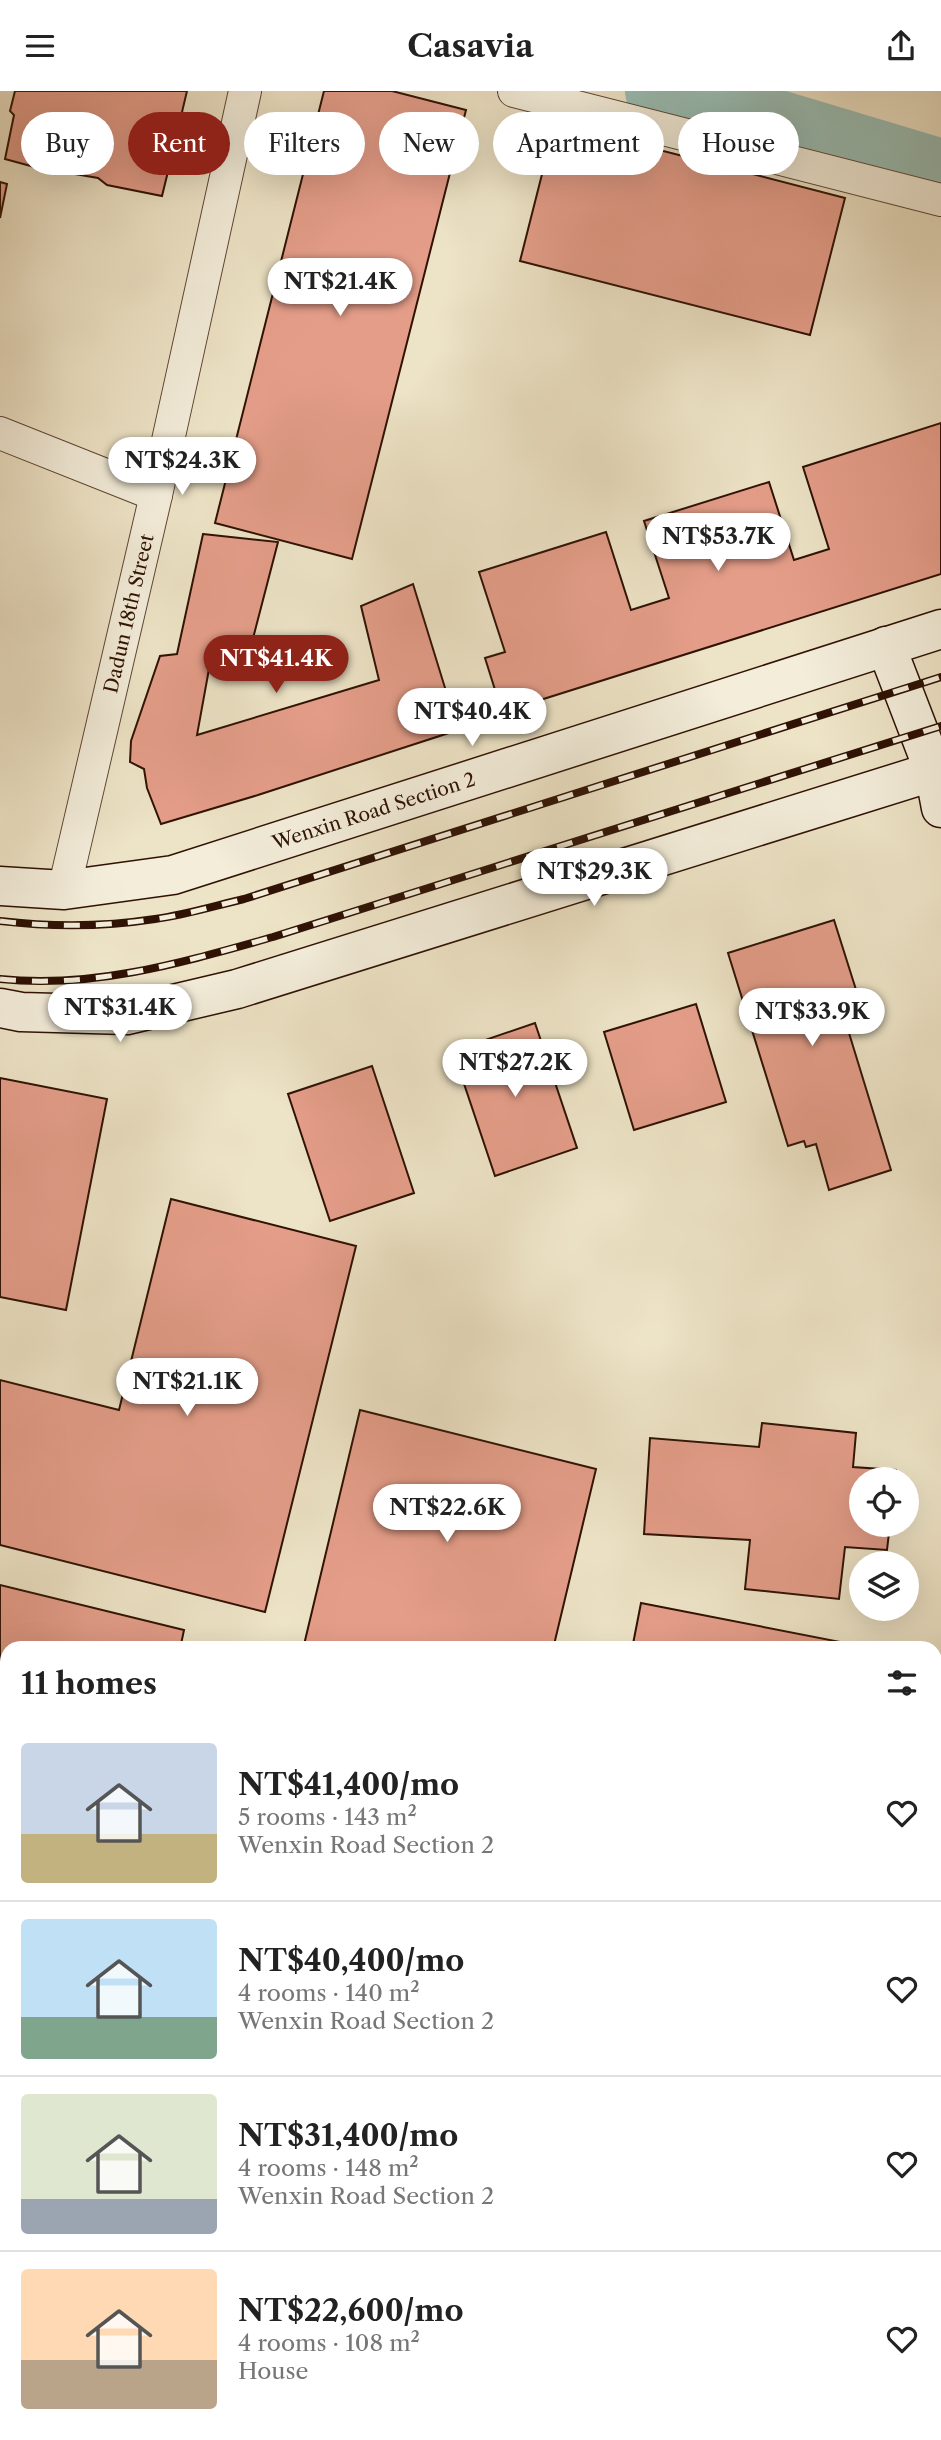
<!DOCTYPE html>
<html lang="en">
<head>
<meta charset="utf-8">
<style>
  :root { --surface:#fff; --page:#f2f2f2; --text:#222; --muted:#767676; --line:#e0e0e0; --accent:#8f2418 }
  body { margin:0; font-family:"Libre Caslon Text",serif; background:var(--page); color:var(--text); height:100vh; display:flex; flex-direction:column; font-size:26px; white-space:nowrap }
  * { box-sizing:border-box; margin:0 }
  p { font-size:23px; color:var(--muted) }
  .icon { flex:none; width:38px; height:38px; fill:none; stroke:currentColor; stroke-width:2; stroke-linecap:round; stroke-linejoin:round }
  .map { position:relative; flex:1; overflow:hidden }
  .sheet { position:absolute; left:0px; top:1550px; width:942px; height:800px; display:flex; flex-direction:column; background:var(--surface); border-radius:21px 21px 0 0; box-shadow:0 7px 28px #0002 }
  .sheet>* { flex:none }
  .hud { position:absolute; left:21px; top:21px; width:900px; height:63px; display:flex; gap:14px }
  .fabs { position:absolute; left:849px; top:1376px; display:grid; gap:14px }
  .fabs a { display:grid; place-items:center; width:70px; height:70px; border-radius:50%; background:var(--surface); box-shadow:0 7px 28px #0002; font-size:35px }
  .price { position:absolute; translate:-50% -60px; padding:0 16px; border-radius:24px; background:#fff; color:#222; font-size:23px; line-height:46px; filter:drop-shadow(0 2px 4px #0008) }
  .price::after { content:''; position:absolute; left:50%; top:42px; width:21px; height:16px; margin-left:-10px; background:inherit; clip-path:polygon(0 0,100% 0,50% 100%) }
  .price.on { background:var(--accent); color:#fff }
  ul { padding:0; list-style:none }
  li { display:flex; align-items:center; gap:21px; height:175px; padding:0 21px }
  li+li { border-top:2px solid var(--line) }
  li span { display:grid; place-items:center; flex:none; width:196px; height:140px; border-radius:7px; color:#555 }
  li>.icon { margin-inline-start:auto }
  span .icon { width:84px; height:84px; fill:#fffc; stroke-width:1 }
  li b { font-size:30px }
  h2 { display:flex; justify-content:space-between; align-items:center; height:84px; padding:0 21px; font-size:30px }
  .tag { padding:0 24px; border-radius:32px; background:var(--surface); box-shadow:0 7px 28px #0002; font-size:24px; line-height:63px }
  .tag.on { background:var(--accent); color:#fff }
  header { display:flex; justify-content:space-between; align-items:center; height:91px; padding:0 21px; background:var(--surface); font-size:32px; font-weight:700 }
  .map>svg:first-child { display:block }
  .green { fill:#b2c59a; stroke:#706c4f; stroke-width:2 }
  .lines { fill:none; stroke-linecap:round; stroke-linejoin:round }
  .river { stroke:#99beb5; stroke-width:72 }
  .building { fill:#e49d89; stroke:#2f1204; stroke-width:2 }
  .street-casing { stroke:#5e4634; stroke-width:34 }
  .secondary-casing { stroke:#2f1204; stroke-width:41 }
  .street { stroke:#f3edda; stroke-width:32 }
  .secondary { stroke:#f3edda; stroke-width:38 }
  .rail-casing { stroke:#2f1204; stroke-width:8 }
  .rail { stroke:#f3edda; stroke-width:5; stroke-dasharray:16; stroke-linecap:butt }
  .labels { text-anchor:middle; stroke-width:7; stroke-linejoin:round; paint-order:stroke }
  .street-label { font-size:19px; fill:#2f1204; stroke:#f3edda }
</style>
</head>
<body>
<header><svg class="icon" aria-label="menu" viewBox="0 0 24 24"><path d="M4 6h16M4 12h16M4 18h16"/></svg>Casavia<svg class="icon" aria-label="share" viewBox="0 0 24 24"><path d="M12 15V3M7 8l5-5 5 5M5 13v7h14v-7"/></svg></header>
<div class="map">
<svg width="941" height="2349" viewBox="0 0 941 2349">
  <rect width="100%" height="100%" fill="#ede3c6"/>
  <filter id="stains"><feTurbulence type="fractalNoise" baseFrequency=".00286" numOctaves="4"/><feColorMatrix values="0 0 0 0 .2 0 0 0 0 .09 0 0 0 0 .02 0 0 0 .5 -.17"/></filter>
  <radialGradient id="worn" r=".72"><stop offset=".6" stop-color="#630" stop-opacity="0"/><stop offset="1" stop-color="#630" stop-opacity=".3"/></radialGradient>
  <!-- green -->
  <path class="green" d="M0,1784L7,1786V2309L0,2312Z"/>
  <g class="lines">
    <!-- river -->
    <path class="river" d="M661,0L941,84"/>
  </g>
  <!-- building -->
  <g class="building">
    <path d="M15,0H187L182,21L186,24L179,58L173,60L162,105L107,94L98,87L69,82L60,83L5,68L14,24L10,20Z"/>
    <path d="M324,0H392L466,19L352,468L215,432Z"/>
    <path d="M555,32L845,107L810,244L520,170Z"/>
    <path d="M0,91L7,93L0,127Z"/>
    <path d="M941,332V483L502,621L485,567L505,561L479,481L606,441L631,519L669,507L644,430L769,391L794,469L829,458L803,376Z"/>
    <path d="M203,443L278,451L243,586L209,578L197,644L379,589L361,515L413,493L458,639L258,704L161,733L147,697L144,678L130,671L131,650L160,565L177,563Z"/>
    <path d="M834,829L864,924L845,929L891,1079L829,1099L816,1053L806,1056L804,1050L788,1055L728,862Z"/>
    <path d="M696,913L726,1011L634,1039L604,941Z"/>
    <path d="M535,932L577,1057L495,1085L453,960Z"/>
    <path d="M372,975L414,1102L330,1130L288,1003Z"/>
    <path d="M0,987L107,1008L66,1219L0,1206Z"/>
    <path d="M171,1108L356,1155L265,1521L0,1454V1289L119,1319Z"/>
    <path d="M360,1319L596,1378L553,1558H303Z"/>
    <path d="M762,1332L856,1342L853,1376L896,1379L895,1388H861V1433H890L887,1459L845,1456L839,1508L745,1498L750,1449L644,1443L650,1347L759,1356Z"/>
    <path d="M0,1494L184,1539L180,1558H7V1646L0,1644Z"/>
    <path d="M641,1512L871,1557V1558H632Z"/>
    <path d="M147,2343H416L415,2349H145Z"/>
  </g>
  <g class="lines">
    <!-- street casing -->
    <g class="street-casing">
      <g id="street">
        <path d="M514,0L941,109"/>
        <path d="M0,342L156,404"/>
        <path id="s1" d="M64,799L156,404L245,0"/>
        <path d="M0,1741L7,1743"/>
        <path d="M934,1979L941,1980"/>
        <path d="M0,2337L7,2338"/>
        <path d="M30,2343L44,2346V2343"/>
      </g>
    </g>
    <!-- secondary casing -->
    <g class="secondary-casing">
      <g id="secondary">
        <path d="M886,555L934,680L941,717"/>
        <path id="s2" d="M0,795L64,799L173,784L941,538"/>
        <path d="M0,917L21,921L127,924L237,898L941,678"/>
        <path d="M934,1780L941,1753"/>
        <path d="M934,2096L941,2067"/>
        <path d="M794,2349L795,2343"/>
        <path d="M877,2349L878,2343"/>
      </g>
    </g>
    <!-- street -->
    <use href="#street" class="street"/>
    <!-- secondary -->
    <use href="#secondary" class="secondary"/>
    <!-- rail casing -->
    <g class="rail-casing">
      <g id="rail">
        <path d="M0,830C52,836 103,836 155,828C185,824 214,815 244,808L941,586"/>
        <path d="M0,888C94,898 184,871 273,846L941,635"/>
      </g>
    </g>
    <!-- rail -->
    <use href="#rail" class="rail"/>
  </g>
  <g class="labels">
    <!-- street labels -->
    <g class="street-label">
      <text dy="7" stroke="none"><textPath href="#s1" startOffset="284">Dadun 18th Street</textPath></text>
      <text dy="7" stroke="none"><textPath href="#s2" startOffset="385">Wenxin Road Section 2</textPath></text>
    </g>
  </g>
  <rect width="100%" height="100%" filter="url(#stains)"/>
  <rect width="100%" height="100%" fill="url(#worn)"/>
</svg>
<div class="fabs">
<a><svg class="icon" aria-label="locate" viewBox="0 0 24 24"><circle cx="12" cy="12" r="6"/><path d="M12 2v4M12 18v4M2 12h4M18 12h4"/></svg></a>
<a><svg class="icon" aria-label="layers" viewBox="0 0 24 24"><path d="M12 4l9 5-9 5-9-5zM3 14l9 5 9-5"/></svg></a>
</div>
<b class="price" style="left:340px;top:227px">NT$21.4K</b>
<b class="price" style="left:182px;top:406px">NT$24.3K</b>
<b class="price" style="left:718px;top:482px">NT$53.7K</b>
<b class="price on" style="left:276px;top:604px">NT$41.4K</b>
<b class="price" style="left:472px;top:657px">NT$40.4K</b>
<b class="price" style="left:594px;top:817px">NT$29.3K</b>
<b class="price" style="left:120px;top:953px">NT$31.4K</b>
<b class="price" style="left:812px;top:957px">NT$33.9K</b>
<b class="price" style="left:515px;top:1008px">NT$27.2K</b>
<b class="price" style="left:187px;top:1327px">NT$21.1K</b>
<b class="price" style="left:447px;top:1453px">NT$22.6K</b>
<div class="hud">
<a class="tag">Buy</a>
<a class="tag on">Rent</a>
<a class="tag">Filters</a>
<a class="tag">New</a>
<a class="tag">Apartment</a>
<a class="tag">House</a>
</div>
<section class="sheet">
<h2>11 homes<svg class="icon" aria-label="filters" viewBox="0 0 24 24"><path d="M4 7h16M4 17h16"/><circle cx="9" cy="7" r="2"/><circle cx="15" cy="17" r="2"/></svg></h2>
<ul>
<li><span style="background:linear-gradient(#c9d6e8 65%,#c2b280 0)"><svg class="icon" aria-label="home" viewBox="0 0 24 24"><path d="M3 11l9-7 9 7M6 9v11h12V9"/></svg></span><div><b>NT$41,400/mo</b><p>5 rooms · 143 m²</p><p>Wenxin Road Section 2</p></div><svg class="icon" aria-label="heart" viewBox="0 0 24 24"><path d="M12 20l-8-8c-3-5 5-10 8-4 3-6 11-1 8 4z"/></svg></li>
<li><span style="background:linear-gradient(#bfe0f5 70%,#7fa58c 0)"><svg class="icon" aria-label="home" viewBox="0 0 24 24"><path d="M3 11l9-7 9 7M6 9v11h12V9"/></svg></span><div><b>NT$40,400/mo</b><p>4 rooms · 140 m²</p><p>Wenxin Road Section 2</p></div><svg class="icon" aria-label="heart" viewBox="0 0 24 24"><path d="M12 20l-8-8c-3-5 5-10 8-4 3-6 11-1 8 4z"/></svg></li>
<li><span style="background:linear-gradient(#dfe7d0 75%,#9aa5b1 0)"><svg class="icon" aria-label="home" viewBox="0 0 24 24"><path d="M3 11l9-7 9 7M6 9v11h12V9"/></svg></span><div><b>NT$31,400/mo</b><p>4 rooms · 148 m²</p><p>Wenxin Road Section 2</p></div><svg class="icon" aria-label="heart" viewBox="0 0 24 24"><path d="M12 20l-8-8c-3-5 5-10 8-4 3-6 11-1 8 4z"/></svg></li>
<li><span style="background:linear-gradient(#ffd9b3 65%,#b9a48a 0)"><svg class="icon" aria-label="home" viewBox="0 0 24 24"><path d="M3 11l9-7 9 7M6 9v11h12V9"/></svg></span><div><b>NT$22,600/mo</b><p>4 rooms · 108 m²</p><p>House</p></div><svg class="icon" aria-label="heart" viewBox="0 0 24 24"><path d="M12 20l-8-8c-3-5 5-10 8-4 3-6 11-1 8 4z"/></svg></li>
</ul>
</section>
</div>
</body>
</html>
